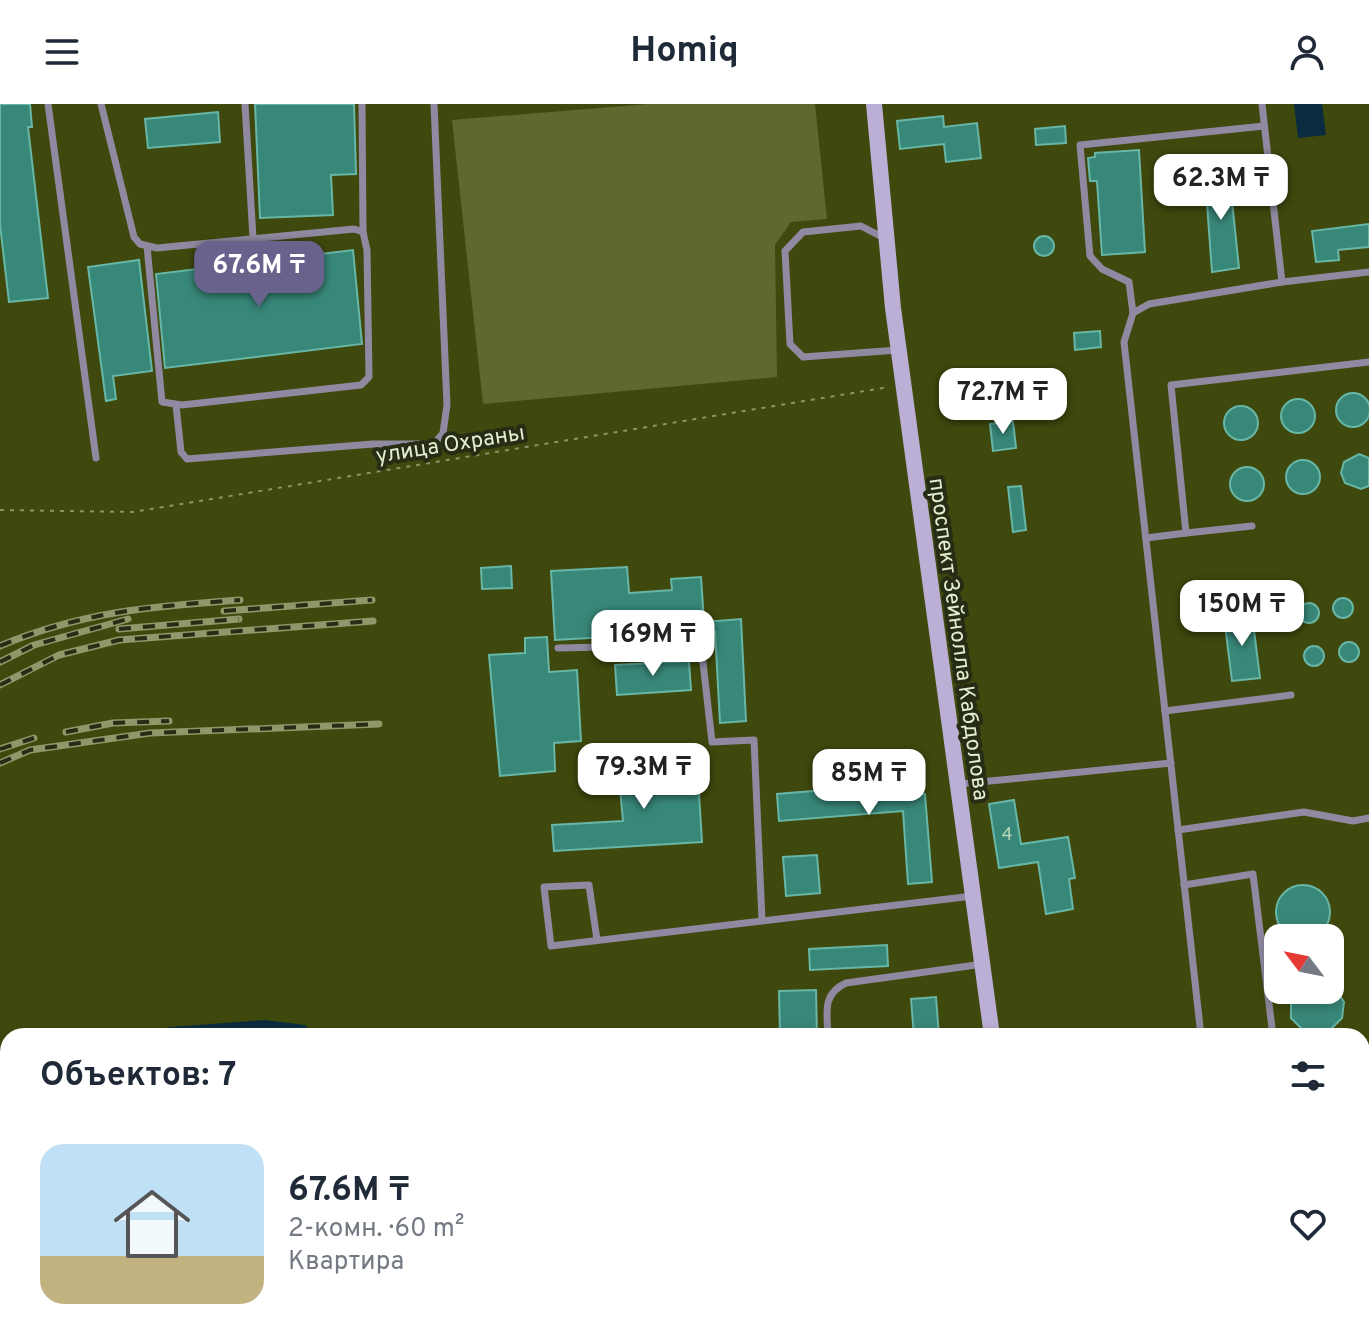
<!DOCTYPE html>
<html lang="ru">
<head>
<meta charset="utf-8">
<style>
  :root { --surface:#fff; --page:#f2f2f3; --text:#1f2937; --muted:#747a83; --accent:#68628c }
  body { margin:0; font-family:Overpass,sans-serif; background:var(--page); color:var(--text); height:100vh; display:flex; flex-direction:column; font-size:30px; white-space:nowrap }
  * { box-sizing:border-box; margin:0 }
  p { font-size:26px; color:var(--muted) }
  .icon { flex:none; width:44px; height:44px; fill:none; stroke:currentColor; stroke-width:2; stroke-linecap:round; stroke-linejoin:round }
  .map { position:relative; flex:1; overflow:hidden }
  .side { position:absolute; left:0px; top:924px; width:1370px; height:312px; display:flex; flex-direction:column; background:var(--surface); border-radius:24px 24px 0 0; box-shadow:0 4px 12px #0003 }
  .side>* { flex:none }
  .needle { width:52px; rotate:302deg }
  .controls { position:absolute; left:1264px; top:820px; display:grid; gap:16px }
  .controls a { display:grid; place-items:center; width:80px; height:80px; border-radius:16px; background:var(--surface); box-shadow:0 4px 12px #0003; font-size:40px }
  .price { position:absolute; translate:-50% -68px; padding:0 18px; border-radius:16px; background:#fff; color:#222; font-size:26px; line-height:52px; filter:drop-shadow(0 2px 4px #0008) }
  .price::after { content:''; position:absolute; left:50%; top:48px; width:24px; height:18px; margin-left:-12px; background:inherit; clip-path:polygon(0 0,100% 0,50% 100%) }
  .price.on { background:var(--accent); color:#fff }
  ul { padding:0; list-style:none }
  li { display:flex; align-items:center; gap:24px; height:200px; padding:0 40px }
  li span { display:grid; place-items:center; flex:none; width:224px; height:160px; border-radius:24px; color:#555 }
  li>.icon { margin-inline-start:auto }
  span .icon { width:96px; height:96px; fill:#fffc; stroke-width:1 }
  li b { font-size:34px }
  h2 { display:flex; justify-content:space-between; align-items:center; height:96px; padding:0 40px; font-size:34px }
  header { display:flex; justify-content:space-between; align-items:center; height:104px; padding:0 40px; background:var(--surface); font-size:36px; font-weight:700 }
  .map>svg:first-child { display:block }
  .green { fill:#5d692d }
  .water { fill:#0b2c40 }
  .building { fill:#388879; stroke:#68b6a6; stroke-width:2 }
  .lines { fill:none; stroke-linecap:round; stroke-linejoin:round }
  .path { stroke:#8b9466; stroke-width:2; stroke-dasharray:4 6; stroke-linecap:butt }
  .service { stroke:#9089a1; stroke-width:7 }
  .secondary { stroke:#bbafd5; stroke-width:16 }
  .rail-casing { stroke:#8f986b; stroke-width:7 }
  .rail { stroke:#272d15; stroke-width:4; stroke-dasharray:12; stroke-linecap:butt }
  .labels { text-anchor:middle; stroke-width:8; stroke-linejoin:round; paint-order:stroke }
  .number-label { font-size:18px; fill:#bad4ba }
  .street-label { font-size:22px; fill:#e5edcf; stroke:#272d15 }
</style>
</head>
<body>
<header><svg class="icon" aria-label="menu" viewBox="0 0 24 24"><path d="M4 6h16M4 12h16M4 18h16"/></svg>Homiq<svg class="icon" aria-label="person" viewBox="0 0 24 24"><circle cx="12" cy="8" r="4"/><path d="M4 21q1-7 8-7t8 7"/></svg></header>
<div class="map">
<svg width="1369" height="1236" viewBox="0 0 1369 1236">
  <rect width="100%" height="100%" fill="#3f490d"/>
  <!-- green -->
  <path class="green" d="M648,0H815L827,115L791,118L775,141L777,273L483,300L452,16Z"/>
  <!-- water -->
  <g class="water">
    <path d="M1294,0H1322L1326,31L1298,34Z"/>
    <path d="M265,916L305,921L314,932H156L160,925L170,923Z"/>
  </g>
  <!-- building -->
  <g class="building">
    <path d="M0,0H30L32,23H28L48,194L9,198L0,121Z"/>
    <path d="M255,0H354L356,70L331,71L333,111L260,114Z"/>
    <path d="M218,8L220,38L148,44L145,15Z"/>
    <path d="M943,12L944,23L977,19L981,54L946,58L944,40L900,45L897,17Z"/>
    <path d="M1065,22L1066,39L1036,41L1035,25Z"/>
    <path d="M1139,46L1145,148L1102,151L1097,77H1090L1088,54L1095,53V49Z"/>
    <path d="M1222,65L1223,70L1229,69L1239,164L1212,168L1205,72L1211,71L1210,66Z"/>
    <path d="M1369,120V143L1338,146L1339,156L1316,158L1312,127Z"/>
    <circle cx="1044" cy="142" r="10"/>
    <path d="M353,146L362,240L165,264L156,170Z"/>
    <path d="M139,156L152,267L113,272L116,295L106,297L88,163Z"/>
    <path d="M1100,227L1101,243L1075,246L1074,229Z"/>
    <circle cx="1353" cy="306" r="17"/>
    <circle cx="1298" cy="312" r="17"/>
    <circle cx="1241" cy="319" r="17"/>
    <path d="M1013,317L1016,344L993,347L990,320Z"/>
    <path d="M1359,350L1369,354V382L1361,385L1345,379L1341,369L1344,358Z"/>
    <circle cx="1303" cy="373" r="17"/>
    <circle cx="1247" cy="380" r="17"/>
    <path d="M1021,382L1026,426L1013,428L1008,383Z"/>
    <path d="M511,462L512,484L482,485L481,464Z"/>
    <path d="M627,463L629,489L672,486L671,475L701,473L704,518L741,515L746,617L720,619L715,527L555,536L551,467Z"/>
    <circle cx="1343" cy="504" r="10"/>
    <circle cx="1309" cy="509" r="10"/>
    <path d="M1252,510L1260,574L1232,577L1224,513Z"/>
    <path d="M547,533L549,568L577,566L581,637L554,639L555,667L500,672L489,551L525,549V534Z"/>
    <circle cx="1349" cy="548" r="10"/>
    <circle cx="1314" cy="552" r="10"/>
    <path d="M689,557L691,586L617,591L615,561Z"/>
    <path d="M697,658L702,738L554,747L552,721L623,717L618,663Z"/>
    <path d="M898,680L899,691L925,690L932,778L908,780L903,707L779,717L777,690Z"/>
    <path d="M1014,696L1021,740L1068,733L1075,774L1069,775L1073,805L1046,810L1038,758L999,764L989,700Z"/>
    <path d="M817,751L820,789L786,792L783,753Z"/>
    <circle cx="1303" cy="808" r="27"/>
    <path d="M887,841L888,862L810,866L809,845Z"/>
    <path d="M1330,877L1344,898L1342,914L1327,929H1306L1291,914V893L1296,886H1330Z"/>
    <path d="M816,886L817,932H780L779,887Z"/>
    <path d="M936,893L939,932H914L911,895Z"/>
  </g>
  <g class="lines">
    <!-- path -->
    <g class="path">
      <path d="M0,406L133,408L889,283"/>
      <path d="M282,1228L283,1236"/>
    </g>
    <!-- service -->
    <g class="service">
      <path d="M48,0L96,354"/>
      <path d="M101,0L134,133L140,140L157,144L354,125L363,128L367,146L369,273L361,281L182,301L162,298L147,142"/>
      <path d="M245,0L253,134"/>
      <path d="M362,0L363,128"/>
      <path d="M884,134L861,122L803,128L785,147L790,240L803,253L898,246"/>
      <path d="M1282,178L1369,168"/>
      <path d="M1133,209L1129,178L1102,165L1090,152L1080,41L1264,22"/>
      <path d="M176,301L181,348L187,355L373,340H434L443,329L447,301L434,0"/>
      <path d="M1186,429L1252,422"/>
      <path d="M1146,434L1186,429L1171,281L1369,258"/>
      <path d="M558,544L701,541L712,638L754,636L762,816"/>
      <path d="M1165,607L1291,591"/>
      <path d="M960,680L1171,659"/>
      <path d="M1178,726L1304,708L1353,717L1369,714"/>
      <path d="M1184,781L1253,770L1273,932"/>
      <path d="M597,836L589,781L544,783L551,842L973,792"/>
      <path d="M828,932C827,908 822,890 846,879L983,860"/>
      <path d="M1201,932L1124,238L1133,209L1149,200L1282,178L1262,0"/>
      <path d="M1362,1006L1369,1005"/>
      <path d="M1234,1228V1236"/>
    </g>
    <!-- secondary -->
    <g class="secondary">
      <path d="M874,0L893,204L992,932"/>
      <path d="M1028,1228L1029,1236"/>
    </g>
    <!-- rail casing -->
    <g class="rail-casing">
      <g id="rail">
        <path d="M224,507L372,496"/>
        <path d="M119,525L239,515"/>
        <path d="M0,542C80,508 154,502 240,496"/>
        <path d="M0,558L34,541L128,515"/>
        <path d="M0,581L59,551L119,536L373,517"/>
        <path d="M66,628L113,619L169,617"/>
        <path d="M0,645L34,634"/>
        <path d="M0,659L30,646L150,629L379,620"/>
      </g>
    </g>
    <!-- rail -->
    <use href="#rail" class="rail"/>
  </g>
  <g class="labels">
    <!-- number labels -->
    <g class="number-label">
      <text x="1007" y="736">4</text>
    </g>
    <!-- street labels -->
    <g class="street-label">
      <text transform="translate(450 339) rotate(-9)" y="8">улица Охраны</text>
      <text transform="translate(960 535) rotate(82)" y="8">проспект Зейнолла Кабдолова</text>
    </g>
  </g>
</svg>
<div class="controls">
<a><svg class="needle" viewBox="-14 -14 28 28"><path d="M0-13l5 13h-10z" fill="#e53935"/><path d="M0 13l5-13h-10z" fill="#747a83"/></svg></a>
</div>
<b class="price" style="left:1221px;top:118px">62.3M ₸</b>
<b class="price on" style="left:259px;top:205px">67.6M ₸</b>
<b class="price" style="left:1003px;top:332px">72.7M ₸</b>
<b class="price" style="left:1242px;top:544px">150M ₸</b>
<b class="price" style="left:653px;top:574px">169M ₸</b>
<b class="price" style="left:644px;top:707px">79.3M ₸</b>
<b class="price" style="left:869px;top:713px">85M ₸</b>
<section class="side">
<h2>Объектов: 7<svg class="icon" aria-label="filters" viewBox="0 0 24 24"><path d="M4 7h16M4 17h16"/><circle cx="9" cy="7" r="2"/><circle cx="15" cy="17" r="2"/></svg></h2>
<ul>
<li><span style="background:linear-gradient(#bfe0f5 70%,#c2b280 0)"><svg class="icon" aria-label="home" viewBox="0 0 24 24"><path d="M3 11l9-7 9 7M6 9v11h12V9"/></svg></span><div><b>67.6M ₸</b><p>2-комн. · 60 m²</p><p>Квартира</p></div><svg class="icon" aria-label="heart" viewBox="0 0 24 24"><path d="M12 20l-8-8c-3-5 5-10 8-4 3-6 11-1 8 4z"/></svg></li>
</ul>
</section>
</div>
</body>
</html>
